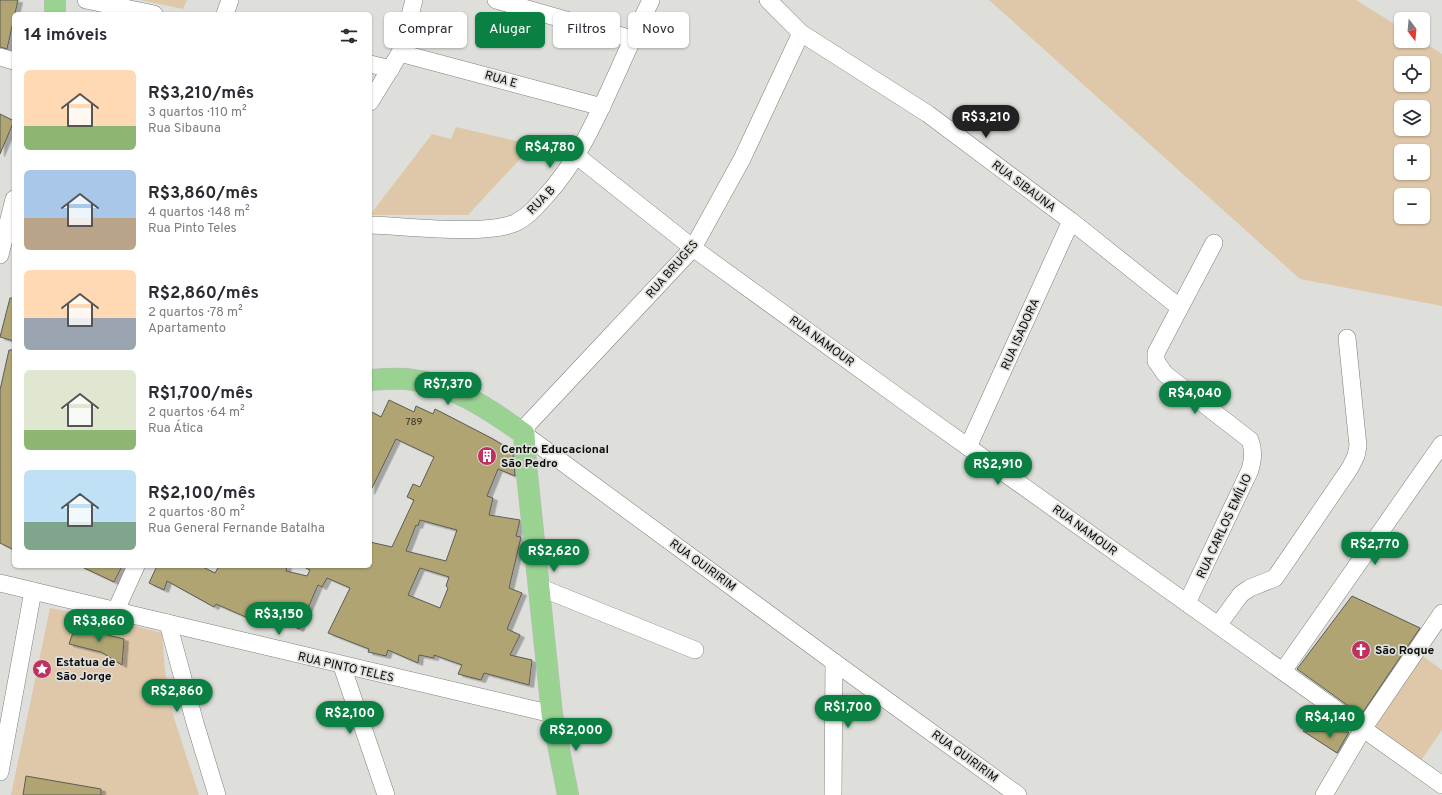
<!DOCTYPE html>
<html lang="pt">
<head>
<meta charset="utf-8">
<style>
  :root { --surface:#fff; --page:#f7f7f7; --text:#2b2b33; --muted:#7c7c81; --accent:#0b8043 }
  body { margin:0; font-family:Overpass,sans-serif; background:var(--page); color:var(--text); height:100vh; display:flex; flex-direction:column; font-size:15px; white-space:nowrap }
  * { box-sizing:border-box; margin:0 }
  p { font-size:13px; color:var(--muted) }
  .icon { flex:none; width:22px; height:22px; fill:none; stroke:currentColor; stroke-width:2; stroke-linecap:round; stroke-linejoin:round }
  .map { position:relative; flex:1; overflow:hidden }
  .drawer { position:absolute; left:12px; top:12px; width:360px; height:556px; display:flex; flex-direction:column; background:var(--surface); border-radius:6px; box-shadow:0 1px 3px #0004 }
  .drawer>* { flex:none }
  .banner { position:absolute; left:384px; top:12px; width:380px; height:36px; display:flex; gap:8px }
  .needle { width:26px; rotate:164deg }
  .buttons { position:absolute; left:1394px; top:12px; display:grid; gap:8px }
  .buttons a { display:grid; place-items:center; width:36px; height:36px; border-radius:6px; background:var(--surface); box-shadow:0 1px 3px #0004; font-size:20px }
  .price { position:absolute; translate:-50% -34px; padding:0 9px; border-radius:14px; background:var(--accent); color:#fff; font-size:13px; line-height:26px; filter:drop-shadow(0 1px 2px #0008) }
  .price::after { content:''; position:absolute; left:50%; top:24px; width:12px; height:9px; margin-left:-6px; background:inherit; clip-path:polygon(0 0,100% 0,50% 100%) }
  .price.current { background:#222; color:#fff }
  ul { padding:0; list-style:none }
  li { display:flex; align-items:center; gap:12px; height:100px; padding:0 12px }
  li span { display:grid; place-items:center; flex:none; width:112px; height:80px; border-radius:6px; color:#555 }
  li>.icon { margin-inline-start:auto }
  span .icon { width:48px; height:48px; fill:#fffc; stroke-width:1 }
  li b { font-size:17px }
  h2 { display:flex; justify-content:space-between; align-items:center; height:48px; padding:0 12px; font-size:17px }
  .pill { padding:0 14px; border-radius:6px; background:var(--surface); box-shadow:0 1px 3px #0004; font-size:14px; line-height:36px }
  .pill.current { background:var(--accent); color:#fff }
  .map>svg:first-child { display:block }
  .green { fill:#dfc8a9; fill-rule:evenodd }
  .building { fill:#b0a472; stroke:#5c5c57; fill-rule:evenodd; filter:url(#shadow) }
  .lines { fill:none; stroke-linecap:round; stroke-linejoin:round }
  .minor-casing { stroke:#7f807c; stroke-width:18 }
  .major-casing { stroke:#bbbbba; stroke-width:22 }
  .minor { stroke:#fff; stroke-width:17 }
  .major { stroke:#9ad292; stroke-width:21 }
  .labels { text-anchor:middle; stroke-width:3.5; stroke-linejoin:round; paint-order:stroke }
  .number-label { font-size:10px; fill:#343224 }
  .street-label { font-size:12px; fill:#0b0c0a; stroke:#dedfda }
  .poi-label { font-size:12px; font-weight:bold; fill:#0b0c0a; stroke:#dedfda; text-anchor:start }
</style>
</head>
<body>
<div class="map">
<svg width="1442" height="795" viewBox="0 0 1442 795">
  <defs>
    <filter id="shadow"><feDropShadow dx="4.5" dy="2.5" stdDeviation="0" flood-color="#0004"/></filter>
  </defs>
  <rect width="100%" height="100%" fill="#dedfda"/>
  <!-- green -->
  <g class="green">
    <path d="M140,0H187L183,9Z"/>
    <path d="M989,0H1356L1401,28V41H1422L1442,54V306L1300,279ZM1401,63H1423V85H1401ZM1401,107H1423V129H1401ZM1401,151H1423V173H1401ZM1401,195H1423V217H1401Z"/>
    <path d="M456,127L533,145L468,215H370L432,134L451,139Z"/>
    <path d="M50,608L113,620L162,633L165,671L174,718L199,795H11Z"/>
    <path d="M1420,654L1442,670V730L1418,765L1362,716Z"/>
  </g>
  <!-- building -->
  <g class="building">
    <path d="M0,0H18L7,49L0,47Z"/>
    <path d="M0,114L14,121L0,154Z"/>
    <path d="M10,298H14V341L0,337Z"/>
    <path d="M9,350H14V550L0,543V390Z"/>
    <path d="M389,400L414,412L416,406L433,414L435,409L493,439L511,450L513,454L515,476L498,469L487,496L493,498L489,515L520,520L516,536L521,537L509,588L522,593L507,629L520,635L510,655L532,660L529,685L484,673L481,680L458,674L462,665L434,655V658L419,655L418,663L388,650L386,656L368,652L369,649L328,633L350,588L327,578L322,587L318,585L299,629L289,624L254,616L250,615L248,618L216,604L214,607L167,581L164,590L149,583L157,566H201L215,573L219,566H287L286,571L307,576L310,570L302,566H370V542L392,547L414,500L407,497L413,484L420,487L434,457L396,439L370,492V411L381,417ZM420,520L457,530L446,561L406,551L416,525L418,526ZM420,568L449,577L446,586L448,588L440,608L408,595Z"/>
    <path d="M80,566H122L114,582Z"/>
    <path d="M1352,596L1420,628L1361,715L1297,669Z"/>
    <path d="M75,627L124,639L122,665L101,652L69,644Z"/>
    <path d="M1303,731L1349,732L1337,753Z"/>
    <path d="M26,776L101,789V795H23Z"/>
  </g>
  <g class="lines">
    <!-- minor casing -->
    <g class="minor-casing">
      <g id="minor">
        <path d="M86,0L154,14"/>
        <path d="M496,0L632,39"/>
        <path d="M768,0L801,33L928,114L1071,221L1179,307"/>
        <path d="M225,14L230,0"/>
        <path d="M801,33L742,159L693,248L528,424L524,434L834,662L1018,795"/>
        <path d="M400,53L602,107"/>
        <path d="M0,57L14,61"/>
        <path d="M370,64L391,69"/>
        <path d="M370,102L400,53L414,0"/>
        <path d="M577,156L693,248L919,412L1442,785"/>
        <path d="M370,225C405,226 485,236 515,223C528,217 536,207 545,197C579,160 598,115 619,69C629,46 640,23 651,0"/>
        <path d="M0,255L14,199"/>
        <path d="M968,447L1071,221"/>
        <path d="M0,583C184,627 368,672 552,714"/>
        <path d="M539,587L695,650"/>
        <path d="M1187,603L1250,470C1253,459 1254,451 1250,440L1165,374L1156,361V353L1214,243"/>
        <path d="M116,610L136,566"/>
        <path d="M168,623L195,723L217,795"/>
        <path d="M1219,624L1241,594L1250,588L1275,578L1350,468L1356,456L1358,446L1347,338"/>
        <path d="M342,666L386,795"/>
        <path d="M1283,671L1442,444"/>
        <path d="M0,772L33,591"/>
        <path d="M833,795L834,662"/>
        <path d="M1324,795L1363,729L1442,613"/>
      </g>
    </g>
    <!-- major casing -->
    <g class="major-casing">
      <g id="major">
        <path d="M55,14V0"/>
        <path d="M370,380C382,379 395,378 407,379C452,384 488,408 524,434L526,464L552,714L568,795"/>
      </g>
    </g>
    <!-- minor -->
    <use href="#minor" class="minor"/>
    <!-- major -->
    <use href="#major" class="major"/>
  </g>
  <!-- icons -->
  <defs>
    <g id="building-disc" transform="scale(1)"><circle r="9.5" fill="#c0315f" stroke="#dedfda"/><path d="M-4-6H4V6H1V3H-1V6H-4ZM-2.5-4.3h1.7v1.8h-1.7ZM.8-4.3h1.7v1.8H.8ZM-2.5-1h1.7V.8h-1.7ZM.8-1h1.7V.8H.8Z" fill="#fff"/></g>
    <g id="church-disc" transform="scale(1)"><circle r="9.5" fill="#c0315f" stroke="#dedfda"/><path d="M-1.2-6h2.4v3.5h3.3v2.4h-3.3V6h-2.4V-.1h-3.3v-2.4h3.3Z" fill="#fff"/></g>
    <g id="sight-disc" transform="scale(1)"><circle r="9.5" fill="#c0315f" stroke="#dedfda"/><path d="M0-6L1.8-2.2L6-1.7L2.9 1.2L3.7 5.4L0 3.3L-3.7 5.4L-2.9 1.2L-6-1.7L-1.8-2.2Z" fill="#fff"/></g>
  </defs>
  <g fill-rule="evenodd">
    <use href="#building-disc" x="487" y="456"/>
    <use href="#church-disc" x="1361" y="650"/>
    <use href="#sight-disc" x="42" y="669"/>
  </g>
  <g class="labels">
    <!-- number labels -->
    <g class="number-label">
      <text x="414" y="425">789</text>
    </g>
    <!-- street labels -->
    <g class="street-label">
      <text transform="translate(501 79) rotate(16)" y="4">RUA E</text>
      <text transform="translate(1024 186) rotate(37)" y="4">RUA SIBAUNA</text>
      <text transform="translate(541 200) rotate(-46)" y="4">RUA B</text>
      <text transform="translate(672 269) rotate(-49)" y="4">RUA BRUGES</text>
      <text transform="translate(1020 334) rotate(-66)" y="4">RUA ISADORA</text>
      <text transform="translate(822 341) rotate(36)" y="4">RUA NAMOUR</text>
      <text transform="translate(1224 526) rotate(-65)" y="4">RUA CARLOS EMÍLIO</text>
      <text transform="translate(1085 530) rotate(36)" y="4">RUA NAMOUR</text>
      <text transform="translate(703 565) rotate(36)" y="4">RUA QUIRIRIM</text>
      <text transform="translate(346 667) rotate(13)" y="4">RUA PINTO TELES</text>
      <text transform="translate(965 756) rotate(36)" y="4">RUA QUIRIRIM</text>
    </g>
    <!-- poi labels -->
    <g class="poi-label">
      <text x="501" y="453">Centro Educacional<tspan x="501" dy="14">São Pedro</tspan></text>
      <text x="1375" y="654">São Roque</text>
      <text x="56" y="666">Estatua de<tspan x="56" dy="14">São Jorge</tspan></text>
    </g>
  </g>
</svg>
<div class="buttons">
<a><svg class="needle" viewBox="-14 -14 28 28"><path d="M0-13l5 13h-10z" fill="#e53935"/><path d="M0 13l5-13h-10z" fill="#7c7c81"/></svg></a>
<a><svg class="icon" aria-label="locate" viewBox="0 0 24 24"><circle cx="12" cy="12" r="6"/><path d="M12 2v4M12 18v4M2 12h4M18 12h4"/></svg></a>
<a><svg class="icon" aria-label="layers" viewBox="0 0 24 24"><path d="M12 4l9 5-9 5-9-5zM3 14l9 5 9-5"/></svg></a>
<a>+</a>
<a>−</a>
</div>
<b class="price current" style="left:986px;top:139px">R$3,210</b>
<b class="price" style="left:550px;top:169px">R$4,780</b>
<b class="price" style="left:448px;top:406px">R$7,370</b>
<b class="price" style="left:1195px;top:415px">R$4,040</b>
<b class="price" style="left:998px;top:486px">R$2,910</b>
<b class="price" style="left:1375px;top:566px">R$2,770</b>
<b class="price" style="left:554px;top:573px">R$2,620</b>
<b class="price" style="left:279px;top:636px">R$3,150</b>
<b class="price" style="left:99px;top:643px">R$3,860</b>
<b class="price" style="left:177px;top:713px">R$2,860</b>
<b class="price" style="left:848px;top:729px">R$1,700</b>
<b class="price" style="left:350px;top:735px">R$2,100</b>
<b class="price" style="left:1330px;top:739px">R$4,140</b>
<b class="price" style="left:576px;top:752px">R$2,000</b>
<div class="banner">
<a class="pill">Comprar</a>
<a class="pill current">Alugar</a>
<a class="pill">Filtros</a>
<a class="pill">Novo</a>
</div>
<section class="drawer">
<h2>14 imóveis<svg class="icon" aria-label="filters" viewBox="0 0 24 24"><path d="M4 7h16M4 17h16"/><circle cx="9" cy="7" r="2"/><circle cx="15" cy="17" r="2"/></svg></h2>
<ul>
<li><span style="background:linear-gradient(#ffd9b3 70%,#8fb573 0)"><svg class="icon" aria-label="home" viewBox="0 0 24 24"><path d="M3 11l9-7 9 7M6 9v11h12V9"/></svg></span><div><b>R$3,210/mês</b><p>3 quartos · 110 m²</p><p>Rua Sibauna</p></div></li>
<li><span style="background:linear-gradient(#a9c7e8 60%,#b9a48a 0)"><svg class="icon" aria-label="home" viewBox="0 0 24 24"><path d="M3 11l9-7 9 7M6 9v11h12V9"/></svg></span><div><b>R$3,860/mês</b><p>4 quartos · 148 m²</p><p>Rua Pinto Teles</p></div></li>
<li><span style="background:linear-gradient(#ffd9b3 60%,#9aa5b1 0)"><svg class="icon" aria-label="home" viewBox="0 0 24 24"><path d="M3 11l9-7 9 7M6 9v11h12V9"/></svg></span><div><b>R$2,860/mês</b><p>2 quartos · 78 m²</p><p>Apartamento</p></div></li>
<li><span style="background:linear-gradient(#dfe7d0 75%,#8fb573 0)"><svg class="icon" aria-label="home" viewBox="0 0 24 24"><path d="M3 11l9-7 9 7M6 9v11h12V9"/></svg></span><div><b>R$1,700/mês</b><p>2 quartos · 64 m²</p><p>Rua Ática</p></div></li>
<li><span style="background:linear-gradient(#bfe0f5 65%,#7fa58c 0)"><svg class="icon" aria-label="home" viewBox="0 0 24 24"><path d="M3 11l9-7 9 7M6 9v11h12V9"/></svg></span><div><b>R$2,100/mês</b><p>2 quartos · 80 m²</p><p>Rua General Fernande Batalha</p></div></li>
</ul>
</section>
</div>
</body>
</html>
